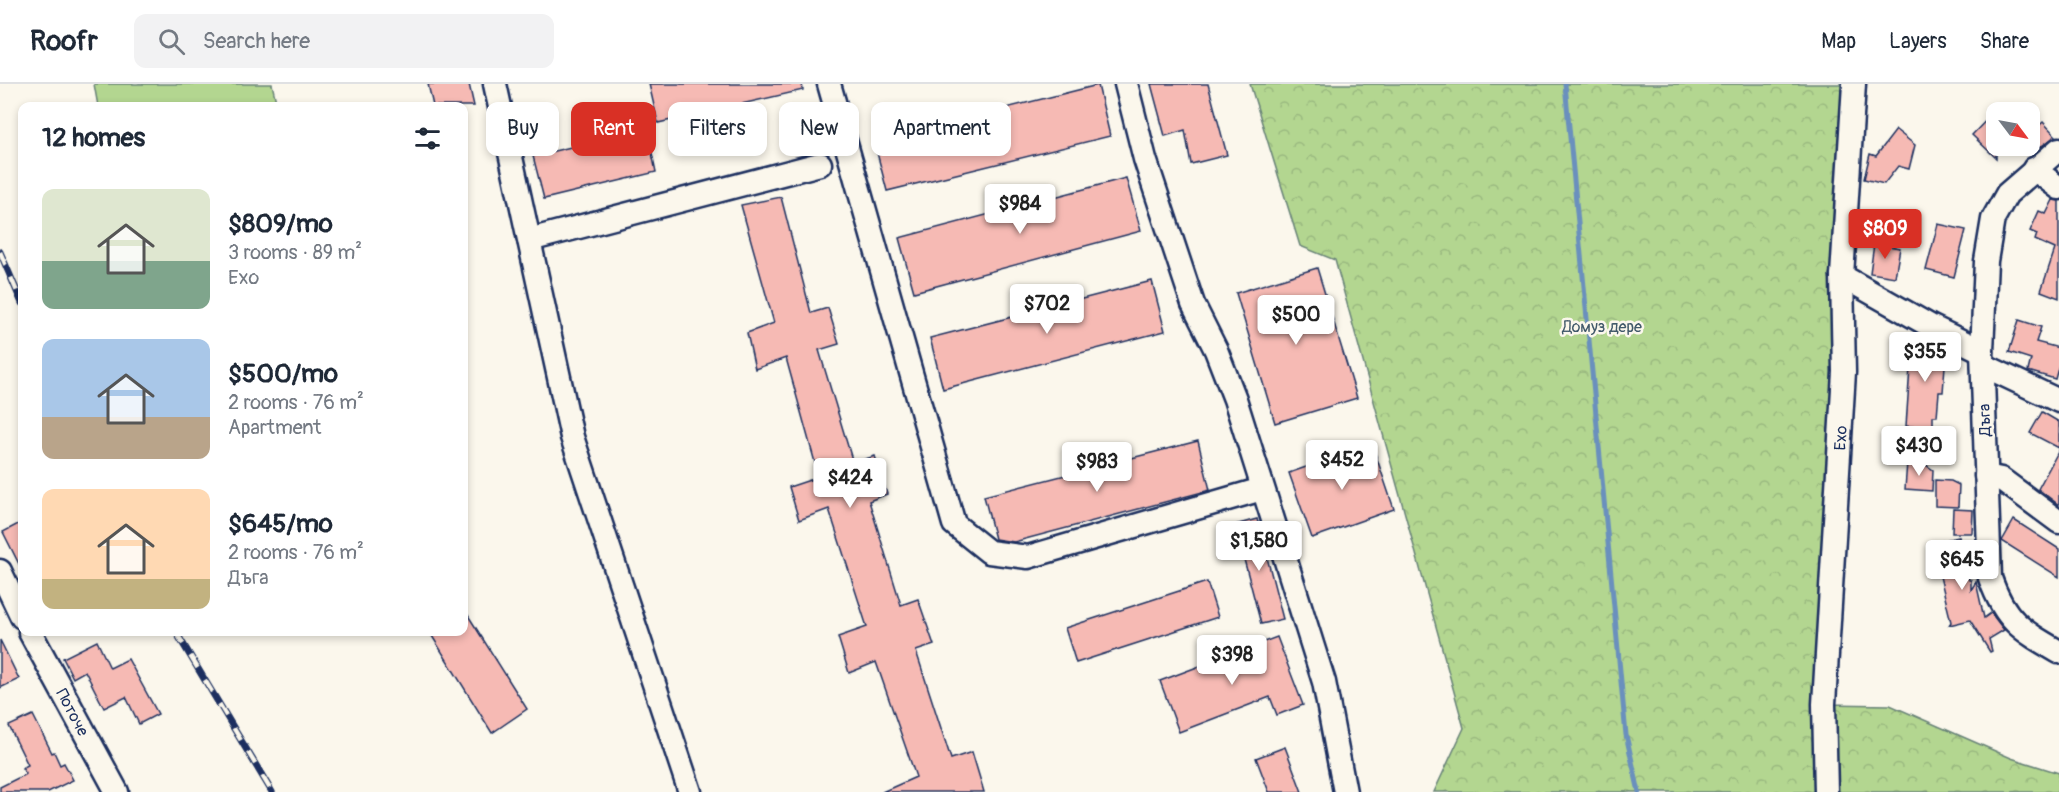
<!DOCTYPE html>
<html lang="en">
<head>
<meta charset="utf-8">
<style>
  :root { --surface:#fff; --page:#f2f2f3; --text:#1f2937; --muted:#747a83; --line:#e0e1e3; --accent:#d93025 }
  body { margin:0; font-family:Pangolin,sans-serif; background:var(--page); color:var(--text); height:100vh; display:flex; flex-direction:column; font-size:22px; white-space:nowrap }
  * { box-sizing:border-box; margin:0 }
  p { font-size:20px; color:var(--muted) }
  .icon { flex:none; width:33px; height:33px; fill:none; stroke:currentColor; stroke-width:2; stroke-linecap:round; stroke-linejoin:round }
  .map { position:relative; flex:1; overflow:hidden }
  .panel { position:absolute; left:18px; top:18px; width:450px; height:534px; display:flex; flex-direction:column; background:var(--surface); border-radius:12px; box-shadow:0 3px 9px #0003 }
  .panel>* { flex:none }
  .banner { position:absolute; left:486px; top:18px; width:570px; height:54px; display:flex; gap:12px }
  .needle { width:39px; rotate:122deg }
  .tools { position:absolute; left:1986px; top:18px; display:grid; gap:12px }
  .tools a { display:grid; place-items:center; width:54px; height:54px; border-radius:12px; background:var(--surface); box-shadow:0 3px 9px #0003; font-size:30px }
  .price { position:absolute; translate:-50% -51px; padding:0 14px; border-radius:6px; background:#fff; color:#222; font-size:20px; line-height:39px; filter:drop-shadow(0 2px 3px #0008) }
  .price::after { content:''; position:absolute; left:50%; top:36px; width:18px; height:14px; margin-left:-9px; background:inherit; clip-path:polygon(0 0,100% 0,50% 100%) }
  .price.selected { background:var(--accent); color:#fff }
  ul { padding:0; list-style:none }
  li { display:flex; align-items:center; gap:18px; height:150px; padding:0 24px }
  li span { display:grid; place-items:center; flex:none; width:168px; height:120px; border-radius:12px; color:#555 }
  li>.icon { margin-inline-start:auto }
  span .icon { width:72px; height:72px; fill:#fffc; stroke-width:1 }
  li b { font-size:26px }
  h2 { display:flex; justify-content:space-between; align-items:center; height:72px; padding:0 24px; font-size:26px }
  .chip { padding:0 21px; border-radius:12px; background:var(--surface); box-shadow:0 3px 9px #0003; font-size:21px; line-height:54px }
  .chip.selected { background:var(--accent); color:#fff }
  header { display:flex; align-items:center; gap:36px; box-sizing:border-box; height:84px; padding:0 30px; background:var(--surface); border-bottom:2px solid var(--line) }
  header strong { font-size:28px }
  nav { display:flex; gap:33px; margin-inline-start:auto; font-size:21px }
  .search { width:420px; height:54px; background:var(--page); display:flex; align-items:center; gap:15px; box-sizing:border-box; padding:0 21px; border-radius:12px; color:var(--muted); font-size:22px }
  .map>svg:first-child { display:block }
  .forest { fill:url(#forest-crowns); stroke:#678277; stroke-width:1.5 }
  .pitch { fill:#b3d690; stroke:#678277; stroke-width:1.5 }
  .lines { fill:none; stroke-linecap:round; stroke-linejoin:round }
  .stream { stroke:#6a90bd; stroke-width:5 }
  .building { fill:#f6bab4; stroke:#1b2f5e; stroke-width:1.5 }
  .minor-casing { stroke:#1b2f5e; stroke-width:27 }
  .minor { stroke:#fbf7ec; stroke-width:22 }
  .rail-casing { stroke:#1b2f5e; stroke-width:7 }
  .rail { stroke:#fbf7ec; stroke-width:4.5; stroke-dasharray:14; stroke-linecap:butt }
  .labels { text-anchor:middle; stroke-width:5; stroke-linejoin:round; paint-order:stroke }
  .park-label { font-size:16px; fill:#41596a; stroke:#fbf7ec }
  .street-label { font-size:16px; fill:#1b2f5e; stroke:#fbf7ec }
</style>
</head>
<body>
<header>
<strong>Roofr</strong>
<div class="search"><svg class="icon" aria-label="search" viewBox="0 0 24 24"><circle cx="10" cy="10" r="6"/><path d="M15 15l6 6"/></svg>Search here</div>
<nav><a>Map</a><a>Layers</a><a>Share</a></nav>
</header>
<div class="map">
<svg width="2059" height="708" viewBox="0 0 2059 708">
  <defs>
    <pattern id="forest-crowns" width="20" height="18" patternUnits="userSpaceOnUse" patternTransform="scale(1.5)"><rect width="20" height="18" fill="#b3d690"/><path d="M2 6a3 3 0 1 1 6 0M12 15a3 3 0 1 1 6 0" fill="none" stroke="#99b87f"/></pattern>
  </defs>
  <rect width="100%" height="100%" fill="#fbf7ec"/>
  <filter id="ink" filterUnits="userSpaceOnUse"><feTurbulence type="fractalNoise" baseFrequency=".0167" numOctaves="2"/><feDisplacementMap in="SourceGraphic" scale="12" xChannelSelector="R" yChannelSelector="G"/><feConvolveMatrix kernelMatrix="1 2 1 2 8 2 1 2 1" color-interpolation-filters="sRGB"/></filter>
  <g filter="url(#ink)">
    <!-- forest -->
    <path class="forest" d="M1250,0H1865L1842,192L1824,620L1890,621L2011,674L2059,689V708H1434L1464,644L1335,176L1300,162Z"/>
    <!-- pitch -->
    <path class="pitch" d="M94,0H272L277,22H98Z"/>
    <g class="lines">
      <!-- stream -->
      <path class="stream" d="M1565,0L1626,651L1639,708"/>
    </g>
    <!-- building -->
    <g class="building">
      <path d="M428,0H469L474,22H433Z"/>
      <path d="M649,0H802L803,6L658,39Z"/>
      <path d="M1151,0H1208L1227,71L1191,80L1185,46L1165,52Z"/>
      <path d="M1098,1L1110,52L887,107L874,57Z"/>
      <path d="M1996,26V74L1972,51Z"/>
      <path d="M2043,38L2056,52L2040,63L2030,50Z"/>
      <path d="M647,45L656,88L544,115L533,72Z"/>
      <path d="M1896,46L1915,61L1909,85L1898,82L1884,100L1864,95L1870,70L1876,72Z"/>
      <path d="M1126,94L1141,147L914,208L899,154Z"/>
      <path d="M781,113L811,229L828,224L839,260L819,266L853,379L875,372L887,410L869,417L901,521L918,515L934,561L916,567L951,675L972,668L984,708H882L916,693L876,578L849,589L838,553L867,543L829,425L799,436L789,403L819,393L786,274L755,285L747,249L774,239L741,121Z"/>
      <path d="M2053,116L2059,117V214L2041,207L2055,165L2035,156L2037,150L2030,147L2039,127L2046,130Z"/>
      <path d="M1938,140L1966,146L1954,193L1926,186Z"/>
      <path d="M1874,160L1900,164L1895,193L1870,189Z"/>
      <path d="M1317,184L1357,314L1275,339L1236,209Z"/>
      <path d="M1152,197L1165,247L943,305L930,254Z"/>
      <path d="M2019,236L2041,243L2036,258L2059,264V281L2055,295L2028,287L2031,275L2009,268Z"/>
      <path d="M1912,254L1926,255L1936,260L1941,269H1946L1943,308H1939L1937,332H1933V344L1906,342Z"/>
      <path d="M2042,328L2059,338V364L2030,349Z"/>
      <path d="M1198,357L1210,406L1014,458L995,455L984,412Z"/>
      <path d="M1372,360L1394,425L1312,454L1289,389Z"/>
      <path d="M2059,366V421L2038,405Z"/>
      <path d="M1907,378L1923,379L1933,386L1932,407L1905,405Z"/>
      <path d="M1935,396L1951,397L1959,401L1958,423L1935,422Z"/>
      <path d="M1953,425L1973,426L1972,449H1952Z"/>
      <path d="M1257,435L1283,535L1261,540L1235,441Z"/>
      <path d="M2014,436L2059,465V493L2002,457Z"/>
      <path d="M22,438V486L3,448Z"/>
      <path d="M1959,453L1969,496H1971V506L1976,498L1984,534L1991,529L2004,546L1989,555L1992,567L1990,568L1970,536L1949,541L1951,538L1932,459Z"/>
      <path d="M1207,498L1218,533L1076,579L1065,544Z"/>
      <path d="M464,525L527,625L492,649L432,552L439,548H464Z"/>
      <path d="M1277,553L1303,621L1277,631L1270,613L1179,648L1160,597Z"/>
      <path d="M0,556L19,595L0,604Z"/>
      <path d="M97,557L110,584L128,575L158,630L139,640L126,613L104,624L85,587L73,594L63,574Z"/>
      <path d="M33,631L52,669L54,668L60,681L64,679L73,696L48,708H0V703L26,690L22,684L28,681L9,642Z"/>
      <path d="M1285,663L1302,708H1269L1256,674Z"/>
    </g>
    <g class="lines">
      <!-- minor casing -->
      <g class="minor-casing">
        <g id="minor">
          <path d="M495,0L572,353L690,708"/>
          <path d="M829,0L954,440L989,468L1028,473L1262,405"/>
          <path d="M1126,0L1145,75L1193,220L1216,266L1235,315L1324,598L1345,708"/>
          <path d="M2059,65L2007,110L1993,135L1986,177L1982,267L1990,494C2005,537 2021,546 2059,568"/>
          <path d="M2034,85L2059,104"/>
          <path d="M529,156L820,80"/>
          <path d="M1842,192L1932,243L1982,267"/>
          <path d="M1983,281L2059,317"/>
          <path d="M1986,392L2001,395L2059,438"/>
          <path d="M0,487L22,533"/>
          <path d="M30,548L117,708"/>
          <path d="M1826,708L1824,620L1844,288L1842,192L1854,0"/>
        </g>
      </g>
      <!-- minor -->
      <use href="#minor" class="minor"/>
      <!-- rail casing -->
      <g class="rail-casing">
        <g id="rail">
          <path d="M0,168L22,219"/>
          <path d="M176,548L272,708"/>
        </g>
      </g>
      <!-- rail -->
      <use href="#rail" class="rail"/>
    </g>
  </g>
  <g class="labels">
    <!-- park labels -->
    <g class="park-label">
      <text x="1602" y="248">Домуз дере</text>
    </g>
    <!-- street labels -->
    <g class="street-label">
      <text transform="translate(1984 336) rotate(-92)" y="6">Дъга</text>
      <text transform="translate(1840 354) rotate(-87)" y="6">Ехо</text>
      <text transform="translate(73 628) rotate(62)" y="6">Поточе</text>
    </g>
  </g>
</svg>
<div class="tools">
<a><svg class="needle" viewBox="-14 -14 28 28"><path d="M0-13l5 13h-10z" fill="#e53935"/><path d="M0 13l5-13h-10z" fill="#747a83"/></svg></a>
</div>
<b class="price" style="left:1020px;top:151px">$984</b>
<b class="price selected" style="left:1885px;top:176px">$809</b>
<b class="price" style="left:1047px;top:251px">$702</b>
<b class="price" style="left:1296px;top:262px">$500</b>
<b class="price" style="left:1925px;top:299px">$355</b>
<b class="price" style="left:1919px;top:393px">$430</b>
<b class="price" style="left:1342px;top:407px">$452</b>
<b class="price" style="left:1097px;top:409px">$983</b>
<b class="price" style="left:850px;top:425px">$424</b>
<b class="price" style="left:1259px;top:488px">$1,580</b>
<b class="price" style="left:1962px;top:507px">$645</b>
<b class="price" style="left:1232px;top:602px">$398</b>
<div class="banner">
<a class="chip">Buy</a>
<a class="chip selected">Rent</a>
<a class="chip">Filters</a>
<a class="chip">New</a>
<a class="chip">Apartment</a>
</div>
<section class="panel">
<h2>12 homes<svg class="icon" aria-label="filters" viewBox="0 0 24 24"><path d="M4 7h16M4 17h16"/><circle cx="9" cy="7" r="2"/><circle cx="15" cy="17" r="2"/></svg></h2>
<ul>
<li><span style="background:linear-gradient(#dfe7d0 60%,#7fa58c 0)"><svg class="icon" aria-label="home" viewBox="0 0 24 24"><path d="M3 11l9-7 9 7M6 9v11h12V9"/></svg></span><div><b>$809/mo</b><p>3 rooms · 89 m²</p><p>Ехо</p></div></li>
<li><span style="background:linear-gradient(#a9c7e8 65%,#b9a48a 0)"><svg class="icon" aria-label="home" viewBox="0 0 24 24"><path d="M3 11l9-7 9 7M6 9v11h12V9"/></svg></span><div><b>$500/mo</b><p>2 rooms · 76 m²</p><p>Apartment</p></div></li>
<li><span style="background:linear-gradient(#ffd9b3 75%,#c2b280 0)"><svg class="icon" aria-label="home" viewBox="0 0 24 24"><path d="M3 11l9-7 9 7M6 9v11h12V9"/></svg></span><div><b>$645/mo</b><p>2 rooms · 76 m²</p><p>Дъга</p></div></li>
</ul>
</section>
</div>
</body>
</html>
